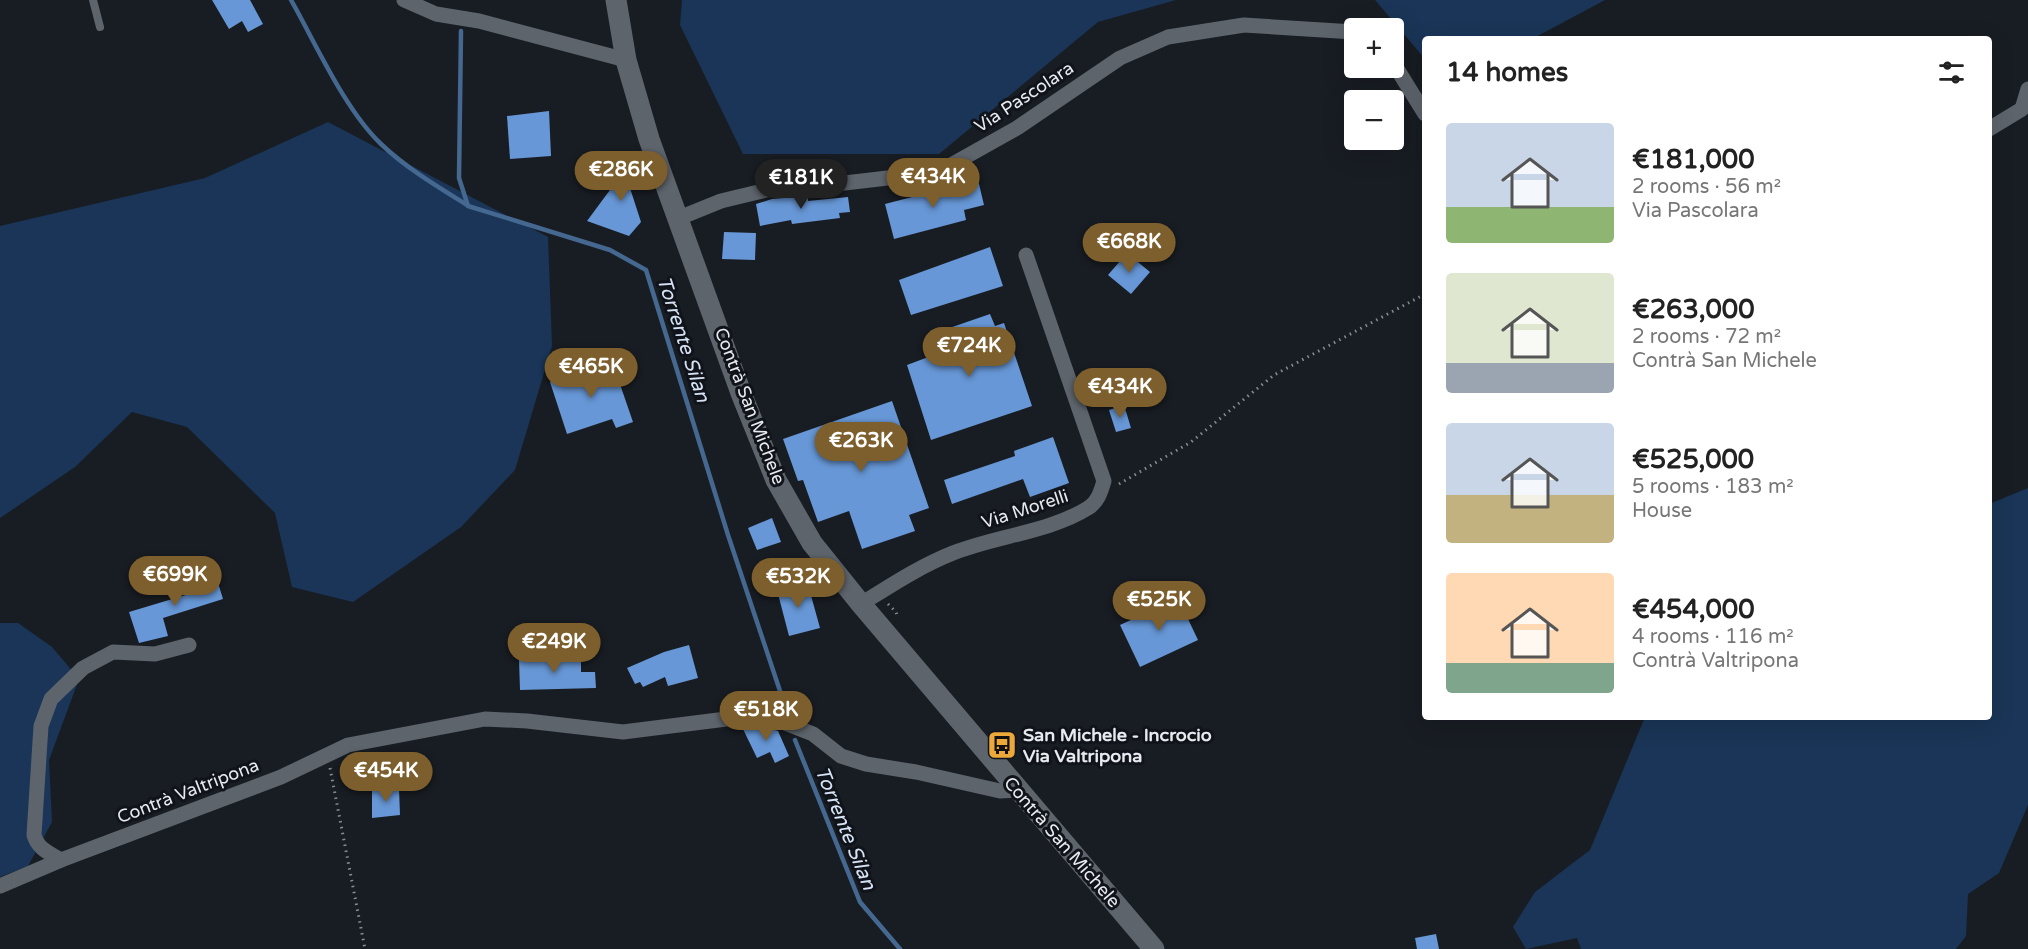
<!DOCTYPE html>
<html lang="en">
<head>
<meta charset="utf-8">
<style>
  :root { --surface:#fff; --page:#f2f2f2; --text:#222; --muted:#767676; --accent:#7d5f2d }
  body { margin:0; font-family:"Varela Round",sans-serif; background:var(--page); color:var(--text); height:100vh; display:flex; flex-direction:column; font-size:22px; white-space:nowrap }
  * { box-sizing:border-box; margin:0 }
  p { font-size:20px; color:var(--muted) }
  .icon { flex:none; width:33px; height:33px; fill:none; stroke:currentColor; stroke-width:2; stroke-linecap:round; stroke-linejoin:round }
  .map { position:relative; flex:1; overflow:hidden }
  .drawer { position:absolute; left:1422px; top:36px; width:570px; height:684px; display:flex; flex-direction:column; background:var(--surface); border-radius:6px; box-shadow:0 6px 24px #0002 }
  .drawer>* { flex:none }
  .controls { position:absolute; left:1344px; top:18px; display:grid; gap:12px }
  .controls a { display:grid; place-items:center; width:60px; height:60px; border-radius:6px; background:var(--surface); box-shadow:0 6px 24px #0002; font-size:30px }
  .price { position:absolute; translate:-50% -51px; padding:0 14px; border-radius:21px; background:var(--accent); color:#fff; font-size:20px; line-height:39px; filter:drop-shadow(0 2px 3px #0008) }
  .price::after { content:''; position:absolute; left:50%; top:36px; width:18px; height:14px; margin-left:-9px; background:inherit; clip-path:polygon(0 0,100% 0,50% 100%) }
  .price.current { background:#222; color:#fff }
  ul { padding:0; list-style:none }
  li { display:flex; align-items:center; gap:18px; height:150px; padding:0 24px }
  li span { display:grid; place-items:center; flex:none; width:168px; height:120px; border-radius:6px; color:#555 }
  li>.icon { margin-inline-start:auto }
  span .icon { width:72px; height:72px; fill:#fffc; stroke-width:1 }
  li b { font-size:26px }
  h2 { display:flex; justify-content:space-between; align-items:center; height:72px; padding:0 24px; font-size:26px }
  .map>svg:first-child { display:block }
  .green { fill:#1a3557 }
  .lines { fill:none; stroke-linecap:round; stroke-linejoin:round }
  .stream { stroke:#456890; stroke-width:4.5 }
  .building { fill:#6797d6 }
  .path { stroke:#878c91; stroke-width:3; stroke-dasharray:1.5 4.5; stroke-linecap:butt }
  .lane { stroke:#5e646c; stroke-width:8 }
  .street { stroke:#5e646c; stroke-width:15 }
  .secondary { stroke:#5e646c; stroke-width:21 }
  .labels { text-anchor:middle; stroke-width:6; stroke-linejoin:round; paint-order:stroke }
  .street-label { font-size:18px; fill:#e7ebef; stroke:#10141a }
  .poi-label { font-size:18px; font-weight:bold; fill:#e7ebef; stroke:#10141a; text-anchor:start }
  .water-label { font-size:20px; font-style:italic; fill:#d6e3f5; stroke:#10141a }
</style>
</head>
<body>
<div class="map">
<svg width="2028" height="949" viewBox="0 0 2028 949">
  <rect width="100%" height="100%" fill="#181d23"/>
  <!-- green -->
  <g class="green">
    <path d="M682,0H1176L1098,22L939,154H743L680,25Z"/>
    <path d="M1375,0H1605L1532,39H1425V59Z"/>
    <path d="M328,122L548,237L552,346L515,470L461,527L353,602L292,587L275,513L187,427L132,412L75,467L0,518V226L205,178Z"/>
    <path d="M2028,488V805L1999,873L1968,894L1966,936L1956,949H1581L1577,938L1526,949L1513,927L1535,892L1590,850L1645,717H1989V504Z"/>
    <path d="M0,623H18L52,647L79,679L49,760L52,822L28,866L0,877Z"/>
  </g>
  <g class="lines">
    <!-- stream -->
    <g class="stream">
      <path d="M291,0C316,44 345,110 381,144C406,168 438,187 467,205"/>
      <path d="M461,31L459,178L468,206L610,250L646,270L728,535L782,697"/>
      <path d="M795,740L860,902L900,949"/>
    </g>
  </g>
  <!-- building -->
  <g class="building">
    <path d="M212,0H250L263,24L248,32L242,21L229,29Z"/>
    <path d="M549,111L551,156L510,159L507,116Z"/>
    <path d="M641,155L649,176L629,185L641,222L629,236L587,221L624,171L625,173L633,170L629,161Z"/>
    <path d="M978,180L984,205L964,210L966,220L894,239L885,204Z"/>
    <path d="M808,196V201L848,197L850,212L839,213L840,218L792,224L791,220L760,226L756,204L772,199Z"/>
    <path d="M724,232L756,233L755,260L722,259Z"/>
    <path d="M990,247L1003,286L911,315L899,280Z"/>
    <path d="M1127,253L1150,272L1131,294L1108,275Z"/>
    <path d="M990,314L995,326L1004,323L1032,406L931,440L907,365L931,356L929,349L939,345L935,333Z"/>
    <path d="M612,361L633,422L616,428L612,419L567,434L550,382Z"/>
    <path d="M892,401L929,508L909,515L915,531L862,549L849,511L818,522L803,480L798,481L783,439Z"/>
    <path d="M1124,405L1131,428L1116,432L1109,410Z"/>
    <path d="M1053,437L1069,483L1030,497L1023,479L952,504L944,480L1015,456L1014,451Z"/>
    <path d="M772,518L781,542L757,550L748,528Z"/>
    <path d="M214,570L223,599L163,618L168,636L139,643L129,612L189,594L184,580Z"/>
    <path d="M807,581L820,628L789,636L777,590Z"/>
    <path d="M1178,598L1198,640L1140,667L1120,625Z"/>
    <path d="M689,645L698,678L668,686L665,677L643,687L640,682L635,684L627,668L664,652Z"/>
    <path d="M581,657V672H595L596,688L520,690L519,659Z"/>
    <path d="M757,725L778,731L789,756L775,763L770,752L757,758L743,729Z"/>
    <path d="M399,789L400,815L372,818V791Z"/>
    <path d="M1436,934L1439,949H1417L1415,938Z"/>
  </g>
  <g class="lines">
    <!-- path -->
    <g class="path">
      <path d="M1119,484L1191,442L1274,375L1425,294"/>
      <path d="M888,604L896,612L898,618"/>
      <path d="M330,768L365,949"/>
    </g>
    <!-- lane -->
    <path class="lane" d="M93,0L100,27"/>
    <!-- street -->
    <g class="street">
      <path d="M404,0L436,14L479,21L626,60"/>
      <path d="M1394,64L1425,114"/>
      <path d="M1989,129L2022,109L2028,89"/>
      <path d="M679,218L721,201L775,188L836,184L922,174L951,165L1017,128L1120,58L1168,37L1244,25L1354,32"/>
      <path d="M861,604C890,586 920,566 953,553C995,536 1050,532 1088,508C1098,502 1101,491 1104,481L1026,255"/>
      <path d="M61,860C49,853 38,849 34,835L41,726L51,699L83,668L113,652L155,654L189,645"/>
      <path d="M0,886L61,860L281,777L348,745L485,719L527,721L623,732L758,715L780,721L813,734L841,756L866,764L916,772L1000,791L1017,790"/>
    </g>
    <!-- secondary -->
    <path class="secondary" d="M616,0L626,60L649,139L741,393L776,480L812,543L861,604L1154,949"/>
  </g>
  <!-- icons -->
  <defs>
    <g id="bus-square" transform="scale(1.5)"><rect x="-9" y="-9" width="18" height="18" rx="4" fill="#eca93a" stroke="#10141a"/><path d="M-5-6H5V4H4V6H2V4H-2V6H-4V4H-5ZM-3.5-4V0h7V-4ZM-3.5 1.2v1.5H-2V1.2ZM2 1.2v1.5H3.5V1.2Z" fill="#111"/></g>
  </defs>
  <g fill-rule="evenodd">
    <use href="#bus-square" x="1002" y="745"/>
  </g>
  <g class="labels">
    <!-- street labels -->
    <g class="street-label">
      <text transform="translate(1024 97) rotate(-33)" y="6">Via Pascolara</text>
      <text transform="translate(750 406) rotate(69)" y="6">Contrà San Michele</text>
      <text transform="translate(1025 509) rotate(-18)" y="6">Via Morelli</text>
      <text transform="translate(188 791) rotate(-21)" y="6">Contrà Valtripona</text>
      <text transform="translate(1062 842) rotate(49)" y="6">Contrà San Michele</text>
    </g>
    <!-- poi labels -->
    <g class="poi-label">
      <text x="1023" y="741">San Michele - Incrocio<tspan x="1023" dy="21">Via Valtripona</tspan></text>
    </g>
    <!-- water labels -->
    <g class="water-label">
      <text transform="translate(684 339) rotate(72)" y="7">Torrente Silan</text>
      <text transform="translate(846 828) rotate(68)" y="7">Torrente Silan</text>
    </g>
  </g>
</svg>
<div class="controls">
<a>+</a>
<a>−</a>
</div>
<b class="price" style="left:621px;top:202px">€286K</b>
<b class="price" style="left:933px;top:209px">€434K</b>
<b class="price current" style="left:801px;top:210px">€181K</b>
<b class="price" style="left:1129px;top:274px">€668K</b>
<b class="price" style="left:969px;top:378px">€724K</b>
<b class="price" style="left:591px;top:399px">€465K</b>
<b class="price" style="left:1120px;top:419px">€434K</b>
<b class="price" style="left:861px;top:473px">€263K</b>
<b class="price" style="left:175px;top:607px">€699K</b>
<b class="price" style="left:798px;top:609px">€532K</b>
<b class="price" style="left:1159px;top:632px">€525K</b>
<b class="price" style="left:554px;top:674px">€249K</b>
<b class="price" style="left:766px;top:742px">€518K</b>
<b class="price" style="left:386px;top:803px">€454K</b>
<section class="drawer">
<h2>14 homes<svg class="icon" aria-label="filters" viewBox="0 0 24 24"><path d="M4 7h16M4 17h16"/><circle cx="9" cy="7" r="2"/><circle cx="15" cy="17" r="2"/></svg></h2>
<ul>
<li><span style="background:linear-gradient(#c9d6e8 70%,#8fb573 0)"><svg class="icon" aria-label="home" viewBox="0 0 24 24"><path d="M3 11l9-7 9 7M6 9v11h12V9"/></svg></span><div><b>€181,000</b><p>2 rooms · 56 m²</p><p>Via Pascolara</p></div></li>
<li><span style="background:linear-gradient(#dfe7d0 75%,#9aa5b1 0)"><svg class="icon" aria-label="home" viewBox="0 0 24 24"><path d="M3 11l9-7 9 7M6 9v11h12V9"/></svg></span><div><b>€263,000</b><p>2 rooms · 72 m²</p><p>Contrà San Michele</p></div></li>
<li><span style="background:linear-gradient(#c9d6e8 60%,#c2b280 0)"><svg class="icon" aria-label="home" viewBox="0 0 24 24"><path d="M3 11l9-7 9 7M6 9v11h12V9"/></svg></span><div><b>€525,000</b><p>5 rooms · 183 m²</p><p>House</p></div></li>
<li><span style="background:linear-gradient(#ffd9b3 75%,#7fa58c 0)"><svg class="icon" aria-label="home" viewBox="0 0 24 24"><path d="M3 11l9-7 9 7M6 9v11h12V9"/></svg></span><div><b>€454,000</b><p>4 rooms · 116 m²</p><p>Contrà Valtripona</p></div></li>
</ul>
</section>
</div>
</body>
</html>
